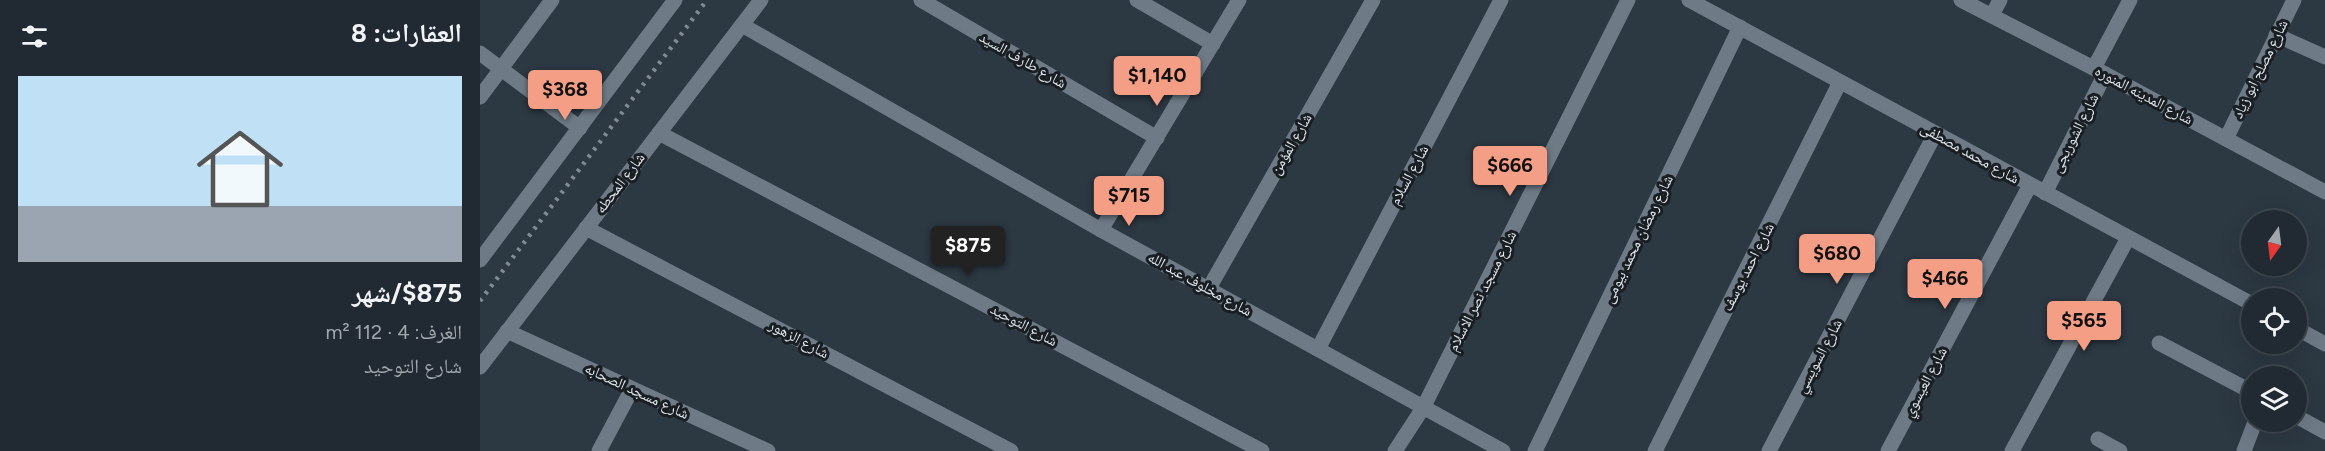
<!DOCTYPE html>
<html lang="ar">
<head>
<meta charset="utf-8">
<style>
  :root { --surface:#212a32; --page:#29323a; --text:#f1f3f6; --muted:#a2a7ac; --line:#3e464d; --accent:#f49e86 }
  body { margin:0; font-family:Figtree,"Noto Naskh Arabic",sans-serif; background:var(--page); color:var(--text); direction:rtl; height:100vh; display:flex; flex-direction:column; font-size:22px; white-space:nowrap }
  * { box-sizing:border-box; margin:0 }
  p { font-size:20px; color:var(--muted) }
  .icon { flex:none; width:33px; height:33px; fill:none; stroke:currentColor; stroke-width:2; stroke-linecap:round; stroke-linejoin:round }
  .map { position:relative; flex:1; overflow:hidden; direction:ltr }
  .details { display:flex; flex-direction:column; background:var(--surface); width:480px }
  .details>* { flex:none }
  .needle { width:39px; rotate:194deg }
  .buttons { position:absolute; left:1761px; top:210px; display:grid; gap:12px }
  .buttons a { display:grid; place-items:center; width:66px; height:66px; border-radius:50%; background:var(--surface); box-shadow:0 6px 24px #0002,0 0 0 2px var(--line); font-size:30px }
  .price { position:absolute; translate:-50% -51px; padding:0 14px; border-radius:6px; background:var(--accent); color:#111; font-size:20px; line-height:39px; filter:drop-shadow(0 2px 3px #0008) }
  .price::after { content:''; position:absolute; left:50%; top:36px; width:18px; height:14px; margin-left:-9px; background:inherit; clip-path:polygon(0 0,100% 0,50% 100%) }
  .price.current { background:#222; color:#fff }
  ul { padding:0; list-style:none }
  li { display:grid; align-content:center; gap:12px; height:318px; padding:0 18px }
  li+li { border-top:2px solid var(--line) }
  li span { display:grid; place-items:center; height:186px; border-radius:0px; color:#555 }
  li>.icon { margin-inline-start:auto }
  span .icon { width:108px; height:108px; fill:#fffc; stroke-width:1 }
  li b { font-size:26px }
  h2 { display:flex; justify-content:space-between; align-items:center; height:72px; padding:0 18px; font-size:26px }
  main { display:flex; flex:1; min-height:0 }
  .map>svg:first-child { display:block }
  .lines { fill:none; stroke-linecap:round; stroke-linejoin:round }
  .minor { stroke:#6e7b87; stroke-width:15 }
  .rail { stroke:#828b94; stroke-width:4.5; stroke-dasharray:3 6; stroke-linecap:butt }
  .labels { text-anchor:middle; stroke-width:6; stroke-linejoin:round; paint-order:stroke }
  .street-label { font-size:15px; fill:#dfe6ed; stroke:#191e23 }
</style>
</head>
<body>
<main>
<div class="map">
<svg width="1845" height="451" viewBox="0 0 1845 451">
  <rect width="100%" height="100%" fill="#2c3842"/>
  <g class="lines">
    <!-- minor -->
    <g class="minor">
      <path d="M441,0L677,138"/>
      <path d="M657,0L733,44"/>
      <path d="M1209,0L1772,304"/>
      <path d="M1481,0L1625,74L1845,192"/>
      <path d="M1512,15L1520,0"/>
      <path d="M262,25L621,230L1023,451"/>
      <path d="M1796,35L1845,57"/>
      <path d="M0,53L100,128"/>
      <path d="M1614,68L1650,0"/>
      <path d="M0,97L72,0"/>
      <path d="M179,133L782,451"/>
      <path d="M1746,139L1814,0"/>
      <path d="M1565,193L1625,74"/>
      <path d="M106,228L531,451"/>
      <path d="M621,230L759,0"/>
      <path d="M0,260L195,0"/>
      <path d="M729,288L893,0"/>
      <path d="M1816,328L1845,344"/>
      <path d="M27,331L288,451"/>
      <path d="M1679,343L1772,392"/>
      <path d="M838,349L1021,0"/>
      <path d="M0,367L281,0"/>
      <path d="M1816,416L1845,432"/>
      <path d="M1618,439L1640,451"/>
      <path d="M119,451L152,389"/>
      <path d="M915,451L943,408L1148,0"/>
      <path d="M1055,451L1260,27"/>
      <path d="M1175,451L1360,82"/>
      <path d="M1289,451L1455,134"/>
      <path d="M1408,451L1550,185"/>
      <path d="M1532,451L1648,238"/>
      <path d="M1764,451L1775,422"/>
    </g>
    <!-- rail -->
    <path class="rail" d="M0,301L227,0"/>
  </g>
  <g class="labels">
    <!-- street labels -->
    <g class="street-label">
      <text transform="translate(543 60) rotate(30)" y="5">شارع طارف السيد</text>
      <text transform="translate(1780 69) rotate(-64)" y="5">شارع مصلح ابو زياد</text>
      <text transform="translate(1664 95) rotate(28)" y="5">شارع المدينه المنوره</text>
      <text transform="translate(1595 133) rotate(-63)" y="5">شارع الشوربجى</text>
      <text transform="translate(811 144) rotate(-60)" y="5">شارع المؤمن</text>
      <text transform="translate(1490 153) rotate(29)" y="5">شارع محمد مصطفى</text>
      <text transform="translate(929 175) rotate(-62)" y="5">شارع السلام</text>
      <text transform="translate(140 183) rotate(-53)" y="5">شارع المحطه</text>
      <text transform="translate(1158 239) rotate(-64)" y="5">شارع رمضان محمد بيومى</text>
      <text transform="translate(1268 267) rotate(-63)" y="5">شارع احمد يوسف</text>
      <text transform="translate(720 284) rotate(29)" y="5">شارع مخلوف عبد الله</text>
      <text transform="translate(1002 291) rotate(-63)" y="5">شارع مسجد نصر الاسلام</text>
      <text transform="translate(544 325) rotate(28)" y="5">شارع التوحيد</text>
      <text transform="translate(319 339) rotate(28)" y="5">شارع الزهور</text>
      <text transform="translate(1339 356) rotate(-62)" y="5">شارع السويسي</text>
      <text transform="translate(1445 382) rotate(-62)" y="5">شارع العيسوي</text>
      <text transform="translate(157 391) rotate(25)" y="5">شارع مسجد الصحابه</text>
    </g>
  </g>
</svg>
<div class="buttons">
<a><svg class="needle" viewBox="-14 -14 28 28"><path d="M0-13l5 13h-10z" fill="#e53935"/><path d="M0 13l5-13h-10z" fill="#a2a7ac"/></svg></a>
<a><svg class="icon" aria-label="locate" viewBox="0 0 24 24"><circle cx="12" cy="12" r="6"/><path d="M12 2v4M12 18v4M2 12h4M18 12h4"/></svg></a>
<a><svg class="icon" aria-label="layers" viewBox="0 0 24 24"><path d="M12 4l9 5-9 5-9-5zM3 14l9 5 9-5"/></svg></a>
</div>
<b class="price" style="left:677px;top:107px">$1,140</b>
<b class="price" style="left:85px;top:121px">$368</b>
<b class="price" style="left:1030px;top:197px">$666</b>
<b class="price" style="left:649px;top:227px">$715</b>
<b class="price current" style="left:488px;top:277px">$875</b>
<b class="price" style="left:1357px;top:285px">$680</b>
<b class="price" style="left:1465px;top:310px">$466</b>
<b class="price" style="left:1604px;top:352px">$565</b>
</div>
<section class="details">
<h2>العقارات: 8<svg class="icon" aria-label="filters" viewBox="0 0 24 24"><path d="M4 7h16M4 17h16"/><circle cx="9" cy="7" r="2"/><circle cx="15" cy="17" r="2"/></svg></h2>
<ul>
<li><span style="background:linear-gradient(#bfe0f5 70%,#9aa5b1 0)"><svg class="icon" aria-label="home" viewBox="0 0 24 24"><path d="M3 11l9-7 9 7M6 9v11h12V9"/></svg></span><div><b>$875/شهر</b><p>الغرف: 4 · 112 m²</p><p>شارع التوحيد</p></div></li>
</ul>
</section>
</main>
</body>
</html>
